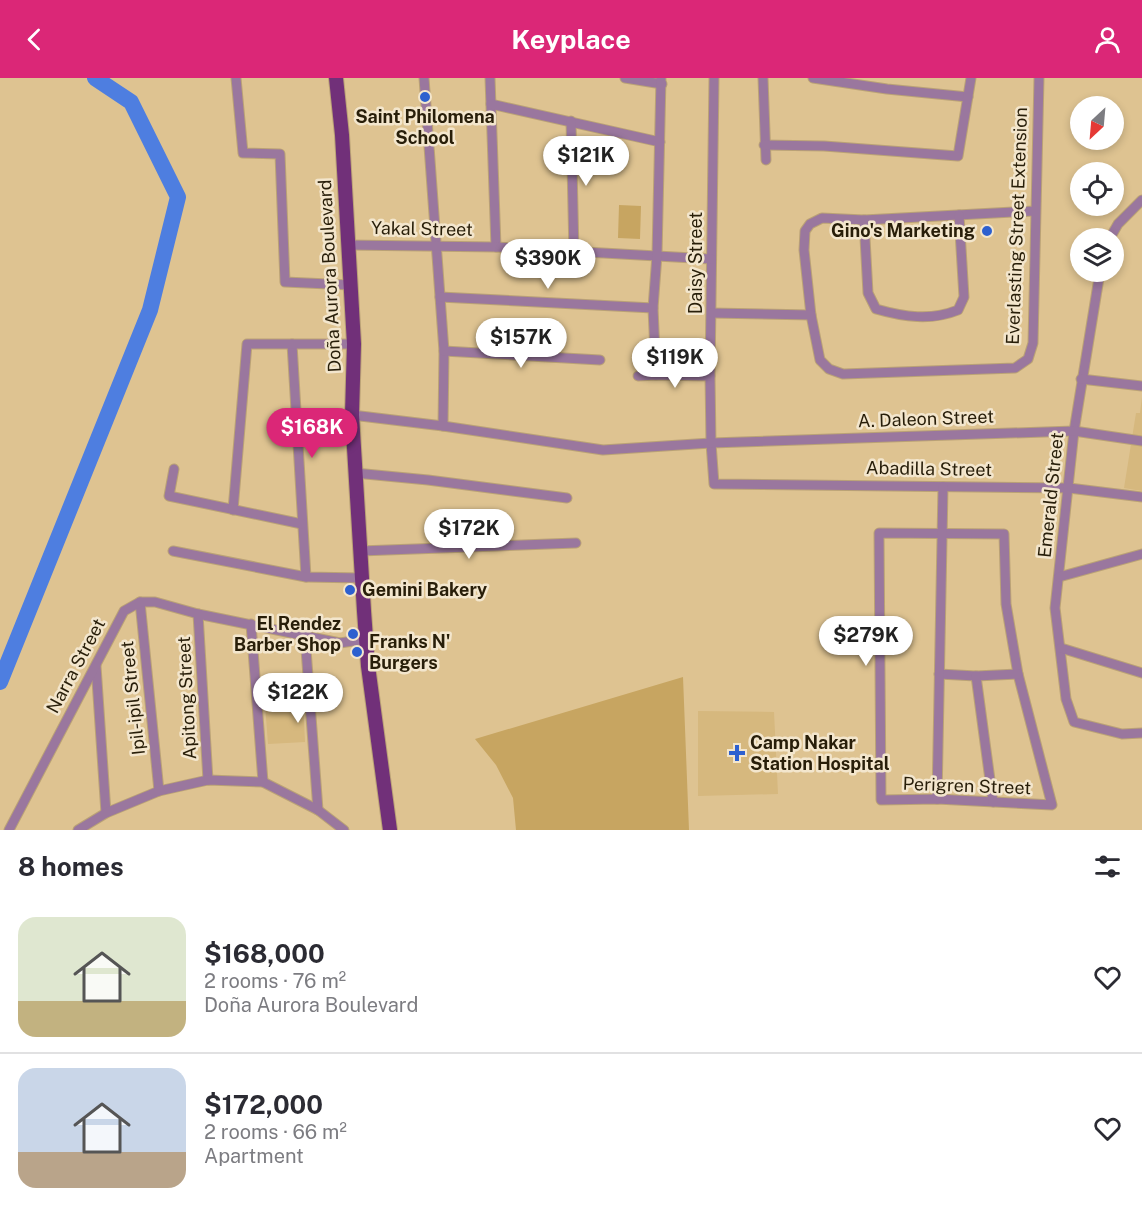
<!DOCTYPE html>
<html lang="en">
<head>
<meta charset="utf-8">
<style>
  :root { --surface:#fff; --page:#f2f2f3; --text:#2b2b33; --muted:#7c7c81; --line:#e1e1e2; --accent:#db2777 }
  body { margin:0; font-family:"Public Sans",sans-serif; background:var(--page); color:var(--text); height:100vh; display:flex; flex-direction:column; font-size:22px; white-space:nowrap }
  * { box-sizing:border-box; margin:0 }
  p { font-size:20px; color:var(--muted) }
  .icon { flex:none; width:33px; height:33px; fill:none; stroke:currentColor; stroke-width:2; stroke-linecap:round; stroke-linejoin:round }
  .map { position:relative; height:752px; overflow:hidden }
  .side { display:flex; flex-direction:column; background:var(--surface); flex:1 }
  .side>* { flex:none }
  .needle { width:39px; rotate:206deg }
  .controls { position:absolute; left:1070px; top:18px; display:grid; gap:12px }
  .controls a { display:grid; place-items:center; width:54px; height:54px; border-radius:50%; background:var(--surface); box-shadow:0 3px 9px #0003; font-size:30px }
  .price { position:absolute; translate:-50% -51px; padding:0 14px; border-radius:21px; background:#fff; color:#222; font-size:20px; line-height:39px; filter:drop-shadow(0 2px 3px #0008) }
  .price::after { content:''; position:absolute; left:50%; top:36px; width:18px; height:14px; margin-left:-9px; background:inherit; clip-path:polygon(0 0,100% 0,50% 100%) }
  .price.selected { background:var(--accent); color:#fff }
  ul { padding:0; list-style:none }
  li { display:flex; align-items:center; gap:18px; height:150px; padding:0 18px }
  li+li { border-top:2px solid var(--line) }
  li span { display:grid; place-items:center; flex:none; width:168px; height:120px; border-radius:18px; color:#555 }
  li>.icon { margin-inline-start:auto }
  span .icon { width:72px; height:72px; fill:#fffc; stroke-width:1 }
  li b { font-size:26px }
  h2 { display:flex; justify-content:space-between; align-items:center; height:72px; padding:0 18px; font-size:26px }
  header { display:flex; justify-content:space-between; align-items:center; height:78px; padding:0 18px; background:var(--accent); color:#fff; font-size:27px; font-weight:700 }
  .map>svg:first-child { display:block }
  .built { fill:#d6b87e }
  .green { fill:#c7a561 }
  .lines { fill:none; stroke-linecap:round; stroke-linejoin:round }
  .river { stroke:#4e7ee0; stroke-width:16 }
  .street-casing { stroke:#baa276; stroke-width:11 }
  .primary-casing { stroke:#baa276; stroke-width:16 }
  .street { stroke:#9a779e; stroke-width:9 }
  .primary { stroke:#713079; stroke-width:14 }
  .poi-dot { fill:#2d60cf; stroke:#f3e6cd; stroke-width:2 }
  .labels { text-anchor:middle; stroke-width:5; stroke-linejoin:round; paint-order:stroke }
  .poi-label { font-size:18px; font-weight:bold; fill:#281e09; stroke:#f3e6cd; text-anchor:start }
  .street-label { font-size:18px; fill:#281e09; stroke:#f3e6cd }
</style>
</head>
<body>
<header><svg class="icon" aria-label="back" viewBox="0 0 24 24"><path d="M15 5l-7 7 7 7"/></svg>Keyplace<svg class="icon" aria-label="person" viewBox="0 0 24 24"><circle cx="12" cy="8" r="4"/><path d="M4 21q1-7 8-7t8 7"/></svg></header>
<div class="map">
<svg width="1142" height="752" viewBox="0 0 1142 752">
  <rect width="100%" height="100%" fill="#dec391"/>
  <!-- built -->
  <g class="built">
    <path d="M1142,319V413L1124,410L1136,335H1140Z"/>
    <path d="M303,624L305,664L268,666L265,626Z"/>
    <path d="M698,633L774,634L778,716L698,718Z"/>
  </g>
  <!-- green -->
  <g class="green">
    <path d="M619,127L641,128L640,161L618,160Z"/>
    <path d="M683,599L689,752H516L513,720L496,687L475,661Z"/>
  </g>
  <g class="lines">
    <!-- river -->
    <path class="river" d="M0,604L150,232L178,119L131,24L95,0"/>
    <!-- street casing -->
    <g class="street-casing">
      <g id="street">
        <path d="M236,0L243,75L280,76L285,204L350,207"/>
        <path d="M424,0L444,273L443,348"/>
        <path d="M490,0L496,169"/>
        <path d="M625,0L662,6"/>
        <path d="M714,0L710,298L711,365L714,406L1069,410L1142,419"/>
        <path d="M763,0L766,82"/>
        <path d="M813,0L887,11L968,19"/>
        <path d="M491,26L660,64"/>
        <path d="M571,43L574,175"/>
        <path d="M764,67L824,68L958,78L971,0"/>
        <path d="M1034,133L864,142L822,140L810,146L805,153L804,172L811,237L820,282L829,291L843,296L1015,290L1028,281L1033,265L1039,0"/>
        <path d="M864,142L868,215L876,231C904,239 931,243 958,232L964,219L959,137"/>
        <path d="M1110,160L1118,146L1142,122"/>
        <path d="M348,167L496,169L711,181"/>
        <path d="M1100,194L1074,353L1055,530L1066,621L1074,644L1122,656L1142,655"/>
        <path d="M440,219L653,230"/>
        <path d="M712,235L811,237"/>
        <path d="M292,266L306,499"/>
        <path d="M444,273L600,282"/>
        <path d="M656,297L653,230L657,177L661,0"/>
        <path d="M638,298L656,297L710,298"/>
        <path d="M1081,301L1142,308"/>
        <path d="M352,337L443,348L603,372L711,365L1074,353L1142,363"/>
        <path d="M174,391L169,418L302,446"/>
        <path d="M355,395L428,402L567,420"/>
        <path d="M233,432L247,266H354"/>
        <path d="M879,455L1004,456L1006,526L1018,596L1052,727L937,721L881,722Z"/>
        <path d="M173,473L306,499L362,500"/>
        <path d="M360,473L576,465"/>
        <path d="M1059,499L1142,476"/>
        <path d="M140,524L159,713"/>
        <path d="M198,536L208,702"/>
        <path d="M251,546L263,704"/>
        <path d="M305,558L318,732"/>
        <path d="M1061,570L1142,595"/>
        <path d="M96,588L106,735"/>
        <path d="M939,596L976,598L1018,596"/>
        <path d="M976,598L993,724"/>
        <path d="M937,721L943,409"/>
        <path d="M9,752L124,533L140,524H155L198,536L340,565L366,561"/>
        <path d="M78,752L106,735L159,713L208,702L263,704L318,732L344,752"/>
      </g>
    </g>
    <!-- primary casing -->
    <g class="primary-casing">
      <path id="primary" d="M336,0L342,57L354,266L352,337L364,533L368,588L390,752"/>
    </g>
    <!-- street -->
    <use href="#street" class="street"/>
    <!-- primary -->
    <use href="#primary" class="primary"/>
  </g>
  <!-- markers -->
  <g class="poi-dot">
    <circle cx="425" cy="19" r="6"/>
    <circle cx="987" cy="153" r="6"/>
    <circle cx="350" cy="512" r="6"/>
    <circle cx="353" cy="556" r="6"/>
    <circle cx="357" cy="574" r="6"/>
    <path d="M734 666h6v6h6v6h-6v6h-6v-6h-6v-6h6z"/>
  </g>
  <g class="labels">
    <!-- poi labels -->
    <g class="poi-label">
      <text x="425" y="45" text-anchor="middle">Saint Philomena<tspan x="425" dy="21">School</tspan></text>
      <text x="975" y="159" text-anchor="end">Gino's Marketing</text>
      <text x="362" y="518">Gemini Bakery</text>
      <text x="341" y="552" text-anchor="end">El Rendez<tspan x="341" dy="21">Barber Shop</tspan></text>
      <text x="369" y="570">Franks N'<tspan x="369" dy="21">Burgers</tspan></text>
      <text x="750" y="671">Camp Nakar<tspan x="750" dy="21">Station Hospital</tspan></text>
    </g>
    <!-- street labels -->
    <g class="street-label">
      <text transform="translate(1017 148) rotate(-88)" y="6">Everlasting Street Extension</text>
      <text transform="translate(422 151) rotate(1)" y="6">Yakal Street</text>
      <text transform="translate(696 185) rotate(-90)" y="6">Daisy Street</text>
      <text transform="translate(330 198) rotate(-93)" y="6">Doña Aurora Boulevard</text>
      <text transform="translate(926 341) rotate(-2)" y="6">A. Daleon Street</text>
      <text transform="translate(929 391) rotate(1)" y="6">Abadilla Street</text>
      <text transform="translate(1051 417) rotate(-84)" y="6">Emerald Street</text>
      <text transform="translate(76 588) rotate(-62)" y="6">Narra Street</text>
      <text transform="translate(133 620) rotate(-96)" y="6">Ipil-ipil Street</text>
      <text transform="translate(187 620) rotate(-93)" y="6">Apitong Street</text>
      <text transform="translate(967 708) rotate(2)" y="6">Perigren Street</text>
    </g>
  </g>
</svg>
<div class="controls">
<a><svg class="needle" viewBox="-14 -14 28 28"><path d="M0-13l5 13h-10z" fill="#e53935"/><path d="M0 13l5-13h-10z" fill="#7c7c81"/></svg></a>
<a><svg class="icon" aria-label="locate" viewBox="0 0 24 24"><circle cx="12" cy="12" r="6"/><path d="M12 2v4M12 18v4M2 12h4M18 12h4"/></svg></a>
<a><svg class="icon" aria-label="layers" viewBox="0 0 24 24"><path d="M12 4l9 5-9 5-9-5zM3 14l9 5 9-5"/></svg></a>
</div>
<b class="price" style="left:586px;top:109px">$121K</b>
<b class="price" style="left:548px;top:212px">$390K</b>
<b class="price" style="left:521px;top:291px">$157K</b>
<b class="price" style="left:675px;top:311px">$119K</b>
<b class="price selected" style="left:312px;top:381px">$168K</b>
<b class="price" style="left:469px;top:482px">$172K</b>
<b class="price" style="left:866px;top:589px">$279K</b>
<b class="price" style="left:298px;top:646px">$122K</b>
</div>
<section class="side">
<h2>8 homes<svg class="icon" aria-label="filters" viewBox="0 0 24 24"><path d="M4 7h16M4 17h16"/><circle cx="9" cy="7" r="2"/><circle cx="15" cy="17" r="2"/></svg></h2>
<ul>
<li><span style="background:linear-gradient(#dfe7d0 70%,#c2b280 0)"><svg class="icon" aria-label="home" viewBox="0 0 24 24"><path d="M3 11l9-7 9 7M6 9v11h12V9"/></svg></span><div><b>$168,000</b><p>2 rooms · 76 m²</p><p>Doña Aurora Boulevard</p></div><svg class="icon" aria-label="heart" viewBox="0 0 24 24"><path d="M12 20l-8-8c-3-5 5-10 8-4 3-6 11-1 8 4z"/></svg></li>
<li><span style="background:linear-gradient(#c9d6e8 70%,#b9a48a 0)"><svg class="icon" aria-label="home" viewBox="0 0 24 24"><path d="M3 11l9-7 9 7M6 9v11h12V9"/></svg></span><div><b>$172,000</b><p>2 rooms · 66 m²</p><p>Apartment</p></div><svg class="icon" aria-label="heart" viewBox="0 0 24 24"><path d="M12 20l-8-8c-3-5 5-10 8-4 3-6 11-1 8 4z"/></svg></li>
</ul>
</section>
</body>
</html>
